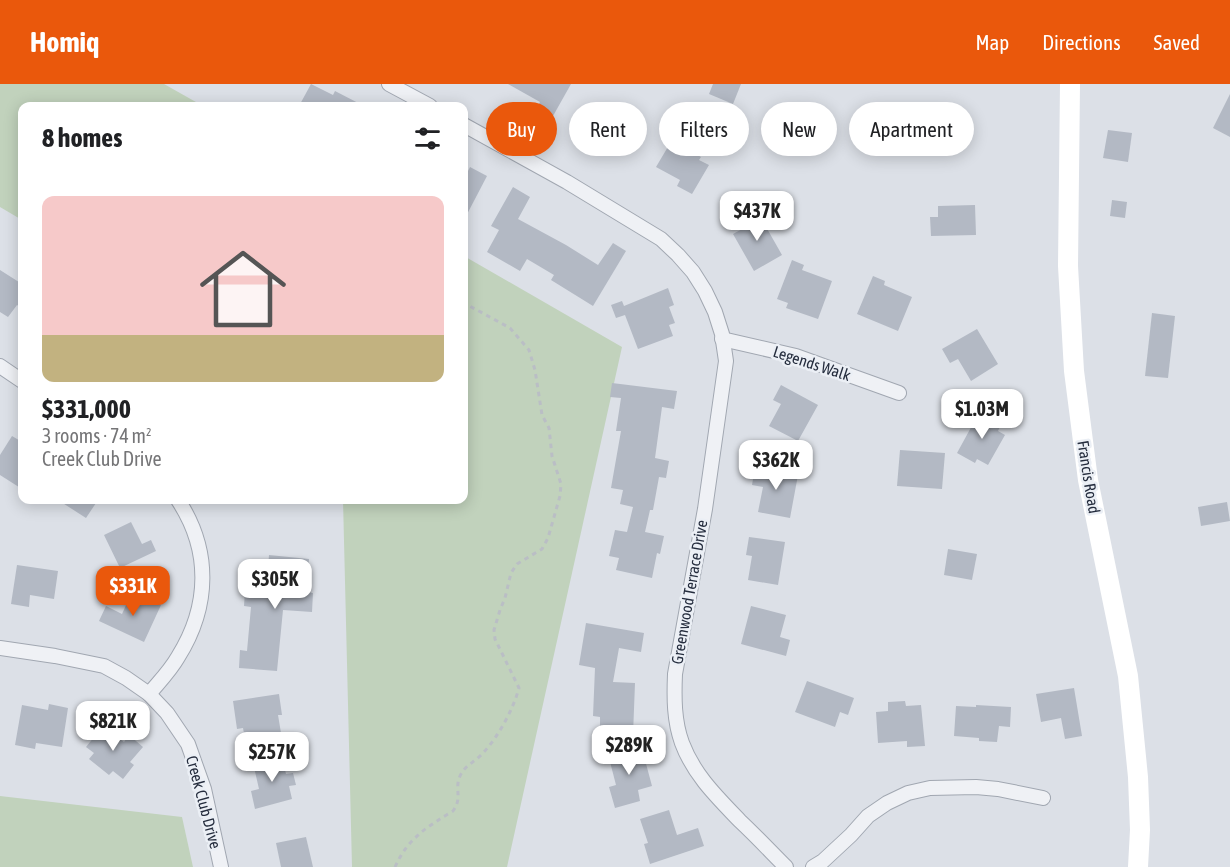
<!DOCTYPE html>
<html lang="en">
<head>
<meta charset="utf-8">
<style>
  :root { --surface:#fff; --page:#f6f6f6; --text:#202124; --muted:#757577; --line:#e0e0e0; --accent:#ea580c }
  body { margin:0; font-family:"Asap Condensed",sans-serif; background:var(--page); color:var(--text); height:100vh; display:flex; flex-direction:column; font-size:22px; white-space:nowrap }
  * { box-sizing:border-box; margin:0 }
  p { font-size:20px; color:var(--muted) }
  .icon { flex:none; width:33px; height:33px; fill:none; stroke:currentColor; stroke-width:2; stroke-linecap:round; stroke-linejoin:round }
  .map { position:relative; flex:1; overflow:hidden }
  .drawer { position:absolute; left:18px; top:18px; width:450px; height:402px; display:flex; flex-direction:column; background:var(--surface); border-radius:12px; box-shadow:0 3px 15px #0003 }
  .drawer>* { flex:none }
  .guide { position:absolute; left:486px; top:18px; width:570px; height:54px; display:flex; gap:12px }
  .price { position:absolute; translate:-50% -51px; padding:0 14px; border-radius:12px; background:#fff; color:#222; font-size:20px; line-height:39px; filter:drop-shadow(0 2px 3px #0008) }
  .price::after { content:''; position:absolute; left:50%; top:36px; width:18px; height:14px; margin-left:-9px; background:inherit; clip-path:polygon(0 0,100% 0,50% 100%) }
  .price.on { background:var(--accent); color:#fff }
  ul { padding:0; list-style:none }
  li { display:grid; align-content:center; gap:12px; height:318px; padding:0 24px }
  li+li { border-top:2px solid var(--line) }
  li span { display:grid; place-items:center; height:186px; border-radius:12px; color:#555 }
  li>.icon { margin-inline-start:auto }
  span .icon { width:108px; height:108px; fill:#fffc; stroke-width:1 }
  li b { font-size:26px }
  h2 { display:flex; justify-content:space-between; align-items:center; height:72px; padding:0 24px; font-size:26px }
  .pill { padding:0 21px; border-radius:27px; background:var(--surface); box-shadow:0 3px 15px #0003; font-size:21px; line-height:54px }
  .pill.on { background:var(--accent); color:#fff }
  header { display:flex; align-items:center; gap:36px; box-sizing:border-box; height:84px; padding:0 30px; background:var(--accent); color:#fff }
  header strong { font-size:28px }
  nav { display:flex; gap:33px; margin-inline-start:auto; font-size:21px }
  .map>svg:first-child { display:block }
  .green { fill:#c1d2bc }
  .building { fill:#b3b9c4 }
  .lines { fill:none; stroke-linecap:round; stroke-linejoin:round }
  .street-casing { stroke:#a1a7b1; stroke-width:16 }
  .path { stroke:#babec5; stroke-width:3; stroke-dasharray:4.5 4.5; stroke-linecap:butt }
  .street { stroke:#eff1f5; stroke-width:14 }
  .secondary { stroke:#fff; stroke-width:20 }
  .labels { text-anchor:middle; stroke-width:5; stroke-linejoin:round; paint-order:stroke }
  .street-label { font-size:16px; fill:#252d3e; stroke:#ebeff5 }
</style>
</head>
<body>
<header>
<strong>Homiq</strong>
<nav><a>Map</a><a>Directions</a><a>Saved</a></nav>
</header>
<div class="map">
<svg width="1230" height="783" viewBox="0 0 1230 783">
  <rect width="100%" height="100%" fill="#dce0e7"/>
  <!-- green -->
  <g class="green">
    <path d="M0,0H164L203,22H22V136L0,123Z"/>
    <path d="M464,172L622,263L507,783H352L343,416H464Z"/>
    <path d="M0,712L182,733L193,783H0Z"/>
  </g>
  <!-- building -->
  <g class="building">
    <path d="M311,0L333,11L335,7L364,22H299Z"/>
    <path d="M508,0H571L553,32L537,24L540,18Z"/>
    <path d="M713,0H741L733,20L709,10Z"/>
    <path d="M1230,10V53L1213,44Z"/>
    <path d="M597,23L613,32L617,25L640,38L621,72L606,64L608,61L583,48Z"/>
    <path d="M1108,46L1132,49L1128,78L1103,74Z"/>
    <path d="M672,56L701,73L699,76L709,81L692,110L677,102L680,96L656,83Z"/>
    <path d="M470,83L487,92L464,136V84L468,87Z"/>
    <path d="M513,103L530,113L518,135L566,161L598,181L613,159L626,167L593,222L551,196L554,191L527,175L520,187L487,168L499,146L491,142Z"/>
    <path d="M1112,116L1127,118L1125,134L1110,132Z"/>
    <path d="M975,121L976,151L931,152L930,133H938V122Z"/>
    <path d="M757,127L782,171L754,187L733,150L744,144L740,136Z"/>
    <path d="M792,176L804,181L802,186L832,197L818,235L786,224L788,219L777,215Z"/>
    <path d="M0,186L22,200V224L17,221L8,233L0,228Z"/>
    <path d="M873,192L885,197L884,201L912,213L898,247L857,230Z"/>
    <path d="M668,204L674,221L669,223L675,239L669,241L673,252L638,265L625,231L616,234L611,221L622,217L624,222Z"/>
    <path d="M1152,229L1175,232L1168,294L1145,292Z"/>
    <path d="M977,245L998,280L971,297L958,275L950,279L942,265Z"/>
    <path d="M612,299L677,307L674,325L662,323L655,374L669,377L666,394L659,393L653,426H650L645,448L664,452L660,470L657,469L652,494L616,486L619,474L609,472L615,446L627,448L633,423L620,420L623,406L611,404L621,347H616L621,314L610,313Z"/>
    <path d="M781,301L818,321L798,357L769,342L781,320L773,316Z"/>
    <path d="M980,327L1001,340L998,347L1005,351L988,381L977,375L975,379L957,369Z"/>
    <path d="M12,352L22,358V405L0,391V371Z"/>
    <path d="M900,366L945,369L942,405L897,402Z"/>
    <path d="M755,383L798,391L790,434L758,428L763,403L752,401Z"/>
    <path d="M58,416H98L86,434Z"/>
    <path d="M1227,418L1230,437L1201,442L1198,423Z"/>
    <path d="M131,438L142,460L151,456L156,467L120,484L104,451Z"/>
    <path d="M749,453L785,458L778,501L748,496L752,472L746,471Z"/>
    <path d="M948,465L977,470L972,496L944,491Z"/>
    <path d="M269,471L309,475L307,508L313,509L312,528L283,526L277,587L239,584L240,566L247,567L251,523L244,522L245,506L266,508Z"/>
    <path d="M17,481L58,487L54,515L30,511L29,523L11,520Z"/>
    <path d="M132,508L161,521L144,558L99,537L106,522L122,530Z"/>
    <path d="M751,522L786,531L780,553L790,556L786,572L741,560Z"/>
    <path d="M586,539L644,549L641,568L619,564L613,598L635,599L633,651L600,650V633L593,632L595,584L579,581Z"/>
    <path d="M807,597L854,614L848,631L840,628L835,643L795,628Z"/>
    <path d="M1074,604L1082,652L1065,655L1061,634L1041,638L1036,610Z"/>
    <path d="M279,610L282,631H278L281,649L245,655L243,644L237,645L233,617Z"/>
    <path d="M905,617L906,622L921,621L925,662L907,663V657L878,659L876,628L888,627V618Z"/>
    <path d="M49,620L68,624L62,663L36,659L35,665L15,661L22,621L48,626Z"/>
    <path d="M976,621L1011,623L1010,643L999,642L997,658L979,657V654L954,652L956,622L976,623Z"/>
    <path d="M103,642L124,658L129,651L143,663L130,678L134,681L123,695L113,687L109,691L89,675L94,669L86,663Z"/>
    <path d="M641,661L652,702L638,706L640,717L615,724L609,703L616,701L608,670Z"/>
    <path d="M282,672L286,690L293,689L296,701L289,702L292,715L255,725L251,707L259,705L253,679Z"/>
    <path d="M669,726L677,751L698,744L704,762L650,780L644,760L648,759L640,735Z"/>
    <path d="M306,753L313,783H281L276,759Z"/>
  </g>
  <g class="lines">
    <!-- street casing -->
    <g class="street-casing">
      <g id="street">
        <path d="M389,0L430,22"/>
        <path d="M464,41L567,98L661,155L678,171L693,188L705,207L715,228L722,250L726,277L705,425L675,590C674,614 674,637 682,659C694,691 717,713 740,737C756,752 771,768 786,783"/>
        <path d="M722,255L796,272L899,309"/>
        <path d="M0,282L22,297"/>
        <path d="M0,564L55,572L104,582L126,594L149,610L167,629L188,660L204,705L221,783"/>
        <path d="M149,610C159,598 170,587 178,573C210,522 211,466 178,416"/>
        <path d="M813,783L823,777L851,751L868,732L887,719L908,709L930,704L976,703L998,705L1043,714"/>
      </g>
    </g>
    <!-- path -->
    <path class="path" d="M395,783C408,754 427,743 453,727C463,713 454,706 460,692C465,681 475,678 483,669C498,653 513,626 519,604L495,555L494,546L500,526L505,514L511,489L517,480L542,465L548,454L560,412L561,400L552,372L549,344L542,331L535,286L529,266L510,244L464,219"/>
    <!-- street -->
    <use href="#street" class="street"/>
    <!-- secondary -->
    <path class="secondary" d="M1070,0L1068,182L1074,287L1088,396L1128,592L1138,693L1140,746L1138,783"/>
  </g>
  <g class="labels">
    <!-- street labels -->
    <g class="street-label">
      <text transform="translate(812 279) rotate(18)" y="6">Legends Walk</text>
      <text transform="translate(1089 393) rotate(81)" y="6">Francis Road</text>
      <text transform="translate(689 508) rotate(-80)" y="6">Greenwood Terrace Drive</text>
      <text transform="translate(204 718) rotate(75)" y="6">Creek Club Drive</text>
    </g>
  </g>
</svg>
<b class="price" style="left:757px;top:158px">$437K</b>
<b class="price" style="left:982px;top:356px">$1.03M</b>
<b class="price" style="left:776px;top:407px">$362K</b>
<b class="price" style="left:275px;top:526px">$305K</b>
<b class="price on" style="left:133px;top:533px">$331K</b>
<b class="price" style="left:113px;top:668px">$821K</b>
<b class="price" style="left:629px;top:692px">$289K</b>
<b class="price" style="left:272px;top:699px">$257K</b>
<div class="guide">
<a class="pill on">Buy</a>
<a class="pill">Rent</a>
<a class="pill">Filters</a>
<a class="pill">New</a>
<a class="pill">Apartment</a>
</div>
<section class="drawer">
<h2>8 homes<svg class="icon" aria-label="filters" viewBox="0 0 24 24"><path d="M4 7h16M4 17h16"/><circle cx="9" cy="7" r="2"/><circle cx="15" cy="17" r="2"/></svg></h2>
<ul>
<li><span style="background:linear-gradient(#f6c9c9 75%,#c2b280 0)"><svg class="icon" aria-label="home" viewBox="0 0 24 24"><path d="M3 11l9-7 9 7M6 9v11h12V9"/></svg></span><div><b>$331,000</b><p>3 rooms · 74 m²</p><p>Creek Club Drive</p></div></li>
</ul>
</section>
</div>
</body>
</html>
